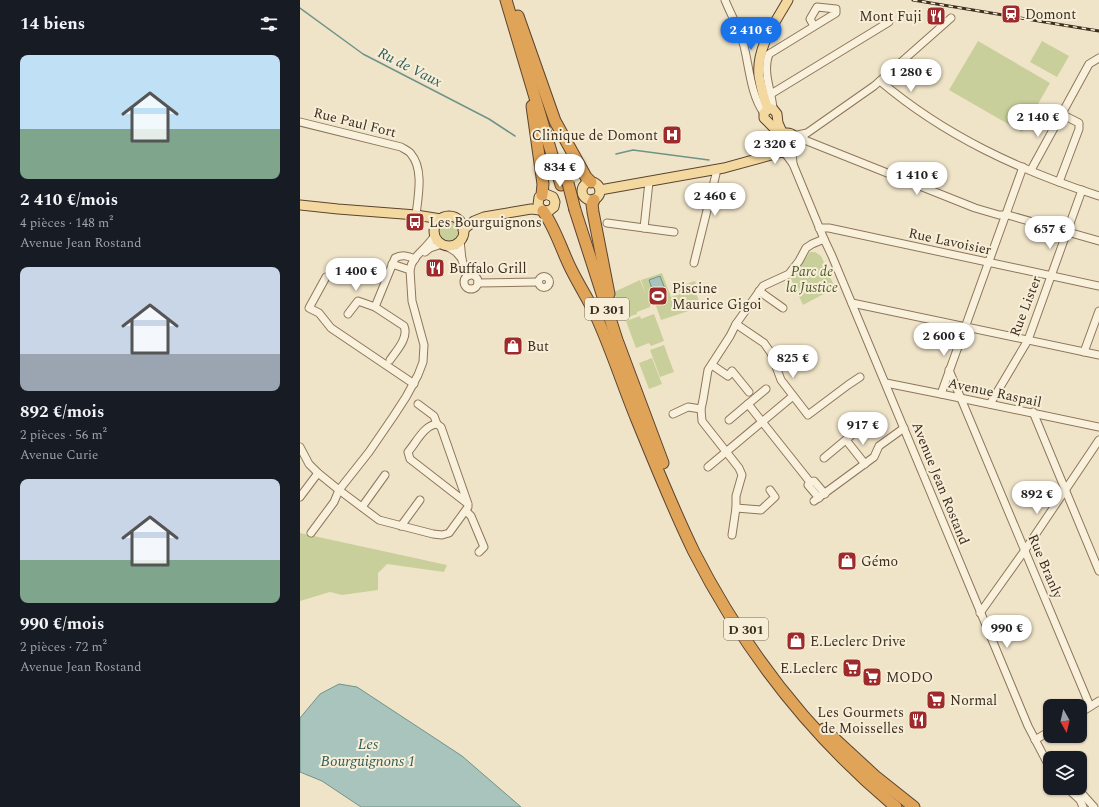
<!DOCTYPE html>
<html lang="fr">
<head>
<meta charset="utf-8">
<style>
  :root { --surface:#171b24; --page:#242831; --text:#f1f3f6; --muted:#9ea1a6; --accent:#1a73e8 }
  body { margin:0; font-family:Spectral,serif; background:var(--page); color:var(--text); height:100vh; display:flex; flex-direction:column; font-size:15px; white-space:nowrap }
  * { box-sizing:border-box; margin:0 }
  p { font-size:13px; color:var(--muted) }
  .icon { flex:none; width:22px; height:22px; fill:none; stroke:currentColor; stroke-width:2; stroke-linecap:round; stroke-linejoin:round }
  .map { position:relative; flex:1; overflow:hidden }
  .panel { display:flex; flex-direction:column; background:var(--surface); width:300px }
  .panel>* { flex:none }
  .needle { width:26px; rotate:172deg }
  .controls { position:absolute; left:743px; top:699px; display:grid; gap:8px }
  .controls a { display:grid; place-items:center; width:44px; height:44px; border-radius:8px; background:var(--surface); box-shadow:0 1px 3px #0004; font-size:20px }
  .price { position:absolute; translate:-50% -34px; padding:0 9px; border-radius:14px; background:#fff; color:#222; font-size:13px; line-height:26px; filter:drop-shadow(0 1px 2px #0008) }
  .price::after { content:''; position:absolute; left:50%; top:24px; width:12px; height:9px; margin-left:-6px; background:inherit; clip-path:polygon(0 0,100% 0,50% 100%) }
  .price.on { background:var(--accent); color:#fff }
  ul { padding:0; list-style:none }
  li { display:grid; align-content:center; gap:8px; height:212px; padding:0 20px }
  li span { display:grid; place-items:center; height:124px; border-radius:8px; color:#555 }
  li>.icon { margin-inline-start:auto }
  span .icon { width:72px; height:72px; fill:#fffc; stroke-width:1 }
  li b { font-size:17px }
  h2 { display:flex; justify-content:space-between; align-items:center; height:48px; padding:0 20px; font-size:17px }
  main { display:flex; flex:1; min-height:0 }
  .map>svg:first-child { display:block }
  .green { fill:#c9cf9b }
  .water { fill:#a9c4bc; stroke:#6f938a }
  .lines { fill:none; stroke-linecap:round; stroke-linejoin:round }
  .stream { stroke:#6f938a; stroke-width:1.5 }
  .minor-casing { stroke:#8d765c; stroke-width:9 }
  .major-casing { stroke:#5b4430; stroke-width:11 }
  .highway-casing { stroke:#5b4430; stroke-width:13 }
  .minor { stroke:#faf1dc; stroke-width:7 }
  .major { stroke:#f3d9a0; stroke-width:9 }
  .highway { stroke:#e0a458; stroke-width:11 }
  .rail-casing { stroke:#3d2e20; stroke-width:3 }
  .rail { stroke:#f7eed8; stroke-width:1.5; stroke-dasharray:4.5; stroke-linecap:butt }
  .highway-bridge-casing { stroke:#5b4430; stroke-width:13; stroke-linecap:butt }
  .highway-bridge { stroke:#e0a458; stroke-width:11 }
  .labels { text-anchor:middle; stroke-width:4; stroke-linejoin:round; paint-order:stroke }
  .shield { fill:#f7eed8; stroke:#756857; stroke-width:1 }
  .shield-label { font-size:13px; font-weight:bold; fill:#3d2e20 }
  .poi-label { font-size:14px; fill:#3d2e20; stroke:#f7eed8; text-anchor:start }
  .street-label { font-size:14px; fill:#3d2e20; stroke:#f7eed8 }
  .park-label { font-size:14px; font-style:italic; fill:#4d5a26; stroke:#f7eed8 }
  .water-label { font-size:15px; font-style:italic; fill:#2f5d5a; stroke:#f7eed8 }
</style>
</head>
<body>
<main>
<section class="panel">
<h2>14 biens<svg class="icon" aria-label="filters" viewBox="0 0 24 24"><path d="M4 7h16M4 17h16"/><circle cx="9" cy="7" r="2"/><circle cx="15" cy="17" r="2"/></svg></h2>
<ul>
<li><span style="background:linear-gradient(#bfe0f5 60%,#7fa58c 0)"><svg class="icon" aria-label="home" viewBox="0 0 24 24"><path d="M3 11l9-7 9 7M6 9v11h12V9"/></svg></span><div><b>2 410 €/mois</b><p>4 pièces · 148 m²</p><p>Avenue Jean Rostand</p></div></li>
<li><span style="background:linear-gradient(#c9d6e8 70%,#9aa5b1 0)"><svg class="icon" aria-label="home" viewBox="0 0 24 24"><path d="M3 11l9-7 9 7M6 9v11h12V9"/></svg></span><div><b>892 €/mois</b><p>2 pièces · 56 m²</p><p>Avenue Curie</p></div></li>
<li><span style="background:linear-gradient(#c9d6e8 65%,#7fa58c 0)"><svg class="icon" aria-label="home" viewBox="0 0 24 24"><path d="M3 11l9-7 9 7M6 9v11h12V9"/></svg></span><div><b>990 €/mois</b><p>2 pièces · 72 m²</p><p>Avenue Jean Rostand</p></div></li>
</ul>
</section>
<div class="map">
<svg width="799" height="807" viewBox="0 0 799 807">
  <rect width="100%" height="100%" fill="#f0e4c8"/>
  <!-- green -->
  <g class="green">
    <path d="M678,41L750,83L722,132L649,90Z"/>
    <path d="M742,41L769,56L757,77L730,62Z"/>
    <circle cx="487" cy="143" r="5.5"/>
    <circle cx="149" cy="231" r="12"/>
    <path d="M510,252H515L521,256L535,288L503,305L491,279Z"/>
    <path d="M362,273L371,297L380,294L377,287L395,281L398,290L396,293L401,307L361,320L355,303L350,305V307L337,312V314L323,319L314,292L340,280L346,295L341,280Z"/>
    <path d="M354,314L364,341L351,346L349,343L336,348L326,321L340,316L341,319Z"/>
    <path d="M364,345L374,372L360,377L350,350Z"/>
    <path d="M352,358L362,384L349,389L339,363Z"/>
    <path d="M0,533L147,565L144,572L87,564L78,573V590L42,595L30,592L0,601Z"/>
  </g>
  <!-- water -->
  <g class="water">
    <path d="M360,276L367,294L355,298L349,280Z"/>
    <path d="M39,684L57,687L162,756L221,807H61L22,781L0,772V718L20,694Z"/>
  </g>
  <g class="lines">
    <!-- stream -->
    <g class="stream">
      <path d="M0,8L63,54L189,119L215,136"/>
      <path d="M316,154L333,150L409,160"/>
    </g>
    <!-- minor casing -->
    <g class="minor-casing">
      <g id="minor">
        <path d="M425,0C431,15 440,30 444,46C449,66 451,96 464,113"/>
        <path d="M580,81C645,136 719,170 799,196"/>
        <path d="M471,94L589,22"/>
        <path d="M473,109C472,91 462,73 469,54L536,13V9L517,7L510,19L514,26"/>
        <path d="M0,122L101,147C104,149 109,151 111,154C124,169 118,197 116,215"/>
        <path d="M493,136L507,133L574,86L651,18"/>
        <path d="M502,139L675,208L699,215H708L799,241"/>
        <path d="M496,145L504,136"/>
        <path d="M492,151L493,164"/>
        <path d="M485,153L493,164L524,239L532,256L728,726L750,768"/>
        <path d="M731,170L789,64L799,58"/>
        <path d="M759,182L779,129V123L761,114"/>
        <path d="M307,223L374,232"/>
        <path d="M344,228L349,182"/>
        <path d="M519,228H529L799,286"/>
        <path d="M160,240L162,260L168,276"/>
        <path d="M145,245L156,252L162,259"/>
        <path d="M125,252L130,248L142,244"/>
        <path d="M394,263L416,174L415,169"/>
        <path d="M92,264L110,270"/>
        <circle cx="171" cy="282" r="7"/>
        <circle cx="244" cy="282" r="5.5"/>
        <path d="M26,277L9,308L19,313L31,328L114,384"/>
        <path d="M178,283L238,282"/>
        <path d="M459,291L483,308"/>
        <path d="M552,303L799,355"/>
        <path d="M48,314L58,301L75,307"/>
        <path d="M436,324L464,343L471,353L481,380L508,415L548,385L560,377"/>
        <path d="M784,352L799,311"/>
        <path d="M90,360C96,351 109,338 104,326L75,307L95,258C102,254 108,256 115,259"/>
        <path d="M412,365L428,376L432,371L449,392"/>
        <path d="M649,370L790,706"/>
        <path d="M586,383L641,394L799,427"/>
        <path d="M466,389L448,404L510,482L508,485L519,498"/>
        <path d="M641,394L723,167"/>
        <path d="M118,404L134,416L137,424"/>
        <path d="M690,404L728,340L782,190"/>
        <path d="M733,412L799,571"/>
        <path d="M373,414L388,407L401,409"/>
        <path d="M429,420L448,404"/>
        <path d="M546,440L565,464"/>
        <path d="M0,447L9,464L18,473L39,490L79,520L133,534L142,535L149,533L168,507V504L141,427L137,424C124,425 116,443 108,452L110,459L168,504"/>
        <path d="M524,458L572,418"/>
        <path d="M408,467L493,396"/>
        <path d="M510,482L514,481L525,494"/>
        <path d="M0,497L18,473"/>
        <path d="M514,501L574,457L579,446L604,428"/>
        <path d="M62,507L85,475"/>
        <path d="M436,508L461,510L475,497L470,490"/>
        <path d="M166,511L171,516L184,547L179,552"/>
        <path d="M101,526L120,500"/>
        <path d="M11,533L34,502L39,490L69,452L93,417L106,397L118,375L123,362L124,345L112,301L110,270C112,257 122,252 129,243C131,241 133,238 135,235"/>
        <path d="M432,535L436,508V496L442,475L439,468L402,421L401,409L403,400L408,370L430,336L436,324L463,286L489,274L499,261L506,248L512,244L524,239"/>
        <path d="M680,613L725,550L799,440"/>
        <path d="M780,713L799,701"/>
        <path d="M735,740L750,731"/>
        <path d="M767,788L780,800L783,807"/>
        <path d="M777,788L794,807"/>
      </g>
    </g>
    <!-- major casing -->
    <g class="major-casing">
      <g id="major">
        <path d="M468,109C464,99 461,87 459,76C456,48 475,23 488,0"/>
        <path d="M468,109L464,113V118L474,128L479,137"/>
        <path d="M468,109H473L477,114L478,123L483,134"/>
        <circle cx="487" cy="143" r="10"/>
        <circle cx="291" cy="191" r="9"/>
        <path d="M300,190L424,168L482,152"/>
        <path d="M0,205L38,209L116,215L141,219"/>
        <circle cx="149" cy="231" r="15"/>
        <path d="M163,230L174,221L184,217L231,209L249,211L254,207L255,202L253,197L246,194L239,197L238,205L241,209"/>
      </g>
    </g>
    <!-- highway casing -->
    <g class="highway-casing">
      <g id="highway">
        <path d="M206,0L261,185"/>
        <path d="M218,16L255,121L286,177L291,182"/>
        <path d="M232,106L243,184L242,195"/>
        <path d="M294,200L292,204L293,212L309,294"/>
        <path d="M275,210L317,340L363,463"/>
        <path d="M243,211C256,229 262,252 272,271C280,287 290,302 297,318C312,351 323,386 337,420C355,464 373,509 394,552C444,650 512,737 596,807"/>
        <path d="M524,729L575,776L614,807"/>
      </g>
    </g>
    <!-- minor -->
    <use href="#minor" class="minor"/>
    <!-- major -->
    <use href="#major" class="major"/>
    <!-- highway -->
    <use href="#highway" class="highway"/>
    <!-- rail casing -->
    <g class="rail-casing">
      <path id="rail" d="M613,0L799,31"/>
    </g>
    <!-- rail -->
    <use href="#rail" class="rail"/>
    <!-- highway-bridge casing -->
    <g class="highway-bridge-casing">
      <path id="highway-bridge" d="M268,183L275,210"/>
    </g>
    <!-- highway-bridge -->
    <use href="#highway-bridge" class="highway-bridge"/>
  </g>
  <!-- icons -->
  <defs>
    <g id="station-square" transform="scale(1)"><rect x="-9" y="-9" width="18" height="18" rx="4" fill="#9e2a2b" stroke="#f7eed8"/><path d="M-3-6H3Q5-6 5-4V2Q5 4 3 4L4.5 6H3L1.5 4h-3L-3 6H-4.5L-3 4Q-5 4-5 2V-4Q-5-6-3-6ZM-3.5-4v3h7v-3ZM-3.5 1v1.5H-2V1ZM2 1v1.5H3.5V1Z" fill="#fff"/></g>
    <g id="restaurant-square" transform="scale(1)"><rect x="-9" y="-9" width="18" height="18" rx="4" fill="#9e2a2b" stroke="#f7eed8"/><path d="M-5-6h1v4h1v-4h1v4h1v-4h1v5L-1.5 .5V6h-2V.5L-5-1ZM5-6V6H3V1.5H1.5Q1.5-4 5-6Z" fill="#fff"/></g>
    <g id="hospital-square" transform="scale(1)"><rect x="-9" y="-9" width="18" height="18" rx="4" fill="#9e2a2b" stroke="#f7eed8"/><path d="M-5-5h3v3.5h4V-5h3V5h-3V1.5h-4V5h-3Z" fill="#fff"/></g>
    <g id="bus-square" transform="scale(1)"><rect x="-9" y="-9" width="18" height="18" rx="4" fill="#9e2a2b" stroke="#f7eed8"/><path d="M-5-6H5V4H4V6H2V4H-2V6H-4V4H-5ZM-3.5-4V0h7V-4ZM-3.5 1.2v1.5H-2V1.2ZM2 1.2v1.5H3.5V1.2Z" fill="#fff"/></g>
    <g id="stadium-square" transform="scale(1)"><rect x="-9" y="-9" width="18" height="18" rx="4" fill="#9e2a2b" stroke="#f7eed8"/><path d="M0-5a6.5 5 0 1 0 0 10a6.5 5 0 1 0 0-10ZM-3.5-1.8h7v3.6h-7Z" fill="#fff"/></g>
    <g id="shop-square" transform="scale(1)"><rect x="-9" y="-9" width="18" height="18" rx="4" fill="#9e2a2b" stroke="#f7eed8"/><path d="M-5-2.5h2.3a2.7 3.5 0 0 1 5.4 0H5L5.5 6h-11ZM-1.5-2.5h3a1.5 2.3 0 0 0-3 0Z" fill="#fff"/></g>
    <g id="supermarket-square" transform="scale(1)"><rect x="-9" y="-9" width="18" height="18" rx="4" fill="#9e2a2b" stroke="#f7eed8"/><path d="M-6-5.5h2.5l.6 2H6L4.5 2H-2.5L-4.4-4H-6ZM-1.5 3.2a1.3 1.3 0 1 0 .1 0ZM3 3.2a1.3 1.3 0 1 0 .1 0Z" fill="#fff"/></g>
  </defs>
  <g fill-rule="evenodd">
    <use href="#station-square" x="711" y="14"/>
    <use href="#restaurant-square" x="636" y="16"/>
    <use href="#hospital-square" x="372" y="135"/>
    <use href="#bus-square" x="115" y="222"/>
    <use href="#restaurant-square" x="135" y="268"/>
    <use href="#stadium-square" x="358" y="296"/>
    <use href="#shop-square" x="213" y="346"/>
    <use href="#shop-square" x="547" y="561"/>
    <use href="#shop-square" x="496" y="641"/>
    <use href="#supermarket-square" x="552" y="668"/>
    <use href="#supermarket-square" x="572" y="677"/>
    <use href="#supermarket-square" x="636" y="700"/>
    <use href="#restaurant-square" x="618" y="720"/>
  </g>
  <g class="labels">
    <!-- shield labels -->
    <g class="shield">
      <rect x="285" y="298" width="44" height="22" rx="3"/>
      <rect x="424" y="618" width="44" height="22" rx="3"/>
    </g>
    <g class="shield-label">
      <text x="307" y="314">D 301</text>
      <text x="446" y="634">D 301</text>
    </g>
    <!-- poi labels -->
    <g class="poi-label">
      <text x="725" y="19">Domont</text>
      <text x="622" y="21" text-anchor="end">Mont Fuji</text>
      <text x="358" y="140" text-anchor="end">Clinique de Domont</text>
      <text x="129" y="227">Les Bourguignons</text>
      <text x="149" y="273">Buffalo Grill</text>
      <text x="372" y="293">Piscine<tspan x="372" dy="16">Maurice Gigoi</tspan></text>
      <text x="227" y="351">But</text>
      <text x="561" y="566">Gémo</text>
      <text x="510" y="646">E.Leclerc Drive</text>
      <text x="538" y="673" text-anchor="end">E.Leclerc</text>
      <text x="586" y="682">MODO</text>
      <text x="650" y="705">Normal</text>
      <text x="604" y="717" text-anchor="end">Les Gourmets<tspan x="604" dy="16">de Moisselles</tspan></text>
    </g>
    <!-- street labels -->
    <g class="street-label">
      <text transform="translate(55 122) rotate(14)" y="5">Rue Paul Fort</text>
      <text transform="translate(650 241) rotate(12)" y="5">Rue Lavoisier</text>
      <text transform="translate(725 306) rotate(-69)" y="5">Rue Lister</text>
      <text transform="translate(695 392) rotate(12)" y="5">Avenue Raspail</text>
      <text transform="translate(641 483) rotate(68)" y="5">Avenue Jean Rostand</text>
      <text transform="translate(746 566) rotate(67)" y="5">Rue Branly</text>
    </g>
    <!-- park labels -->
    <g class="park-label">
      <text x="512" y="276">Parc de<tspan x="512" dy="16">la Justice</tspan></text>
    </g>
    <!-- water labels -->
    <g class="water-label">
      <text transform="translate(110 67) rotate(27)" y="5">Ru de Vaux</text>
      <text x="68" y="749">Les<tspan x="68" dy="17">Bourguignons 1</tspan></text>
    </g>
  </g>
</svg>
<div class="controls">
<a><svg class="needle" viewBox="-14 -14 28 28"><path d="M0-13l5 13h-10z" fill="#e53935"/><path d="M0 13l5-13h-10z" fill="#9ea1a6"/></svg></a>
<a><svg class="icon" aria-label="layers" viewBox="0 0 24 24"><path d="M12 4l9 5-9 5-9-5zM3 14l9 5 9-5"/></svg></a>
</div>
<b class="price on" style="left:451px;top:51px">2 410 €</b>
<b class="price" style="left:611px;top:93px">1 280 €</b>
<b class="price" style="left:738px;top:138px">2 140 €</b>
<b class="price" style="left:475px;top:165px">2 320 €</b>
<b class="price" style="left:260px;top:188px">834 €</b>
<b class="price" style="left:617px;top:196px">1 410 €</b>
<b class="price" style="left:415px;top:217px">2 460 €</b>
<b class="price" style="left:750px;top:250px">657 €</b>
<b class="price" style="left:56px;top:292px">1 400 €</b>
<b class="price" style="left:644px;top:357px">2 600 €</b>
<b class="price" style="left:493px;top:379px">825 €</b>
<b class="price" style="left:563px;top:446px">917 €</b>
<b class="price" style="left:737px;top:515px">892 €</b>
<b class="price" style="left:707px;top:649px">990 €</b>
</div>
</main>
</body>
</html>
